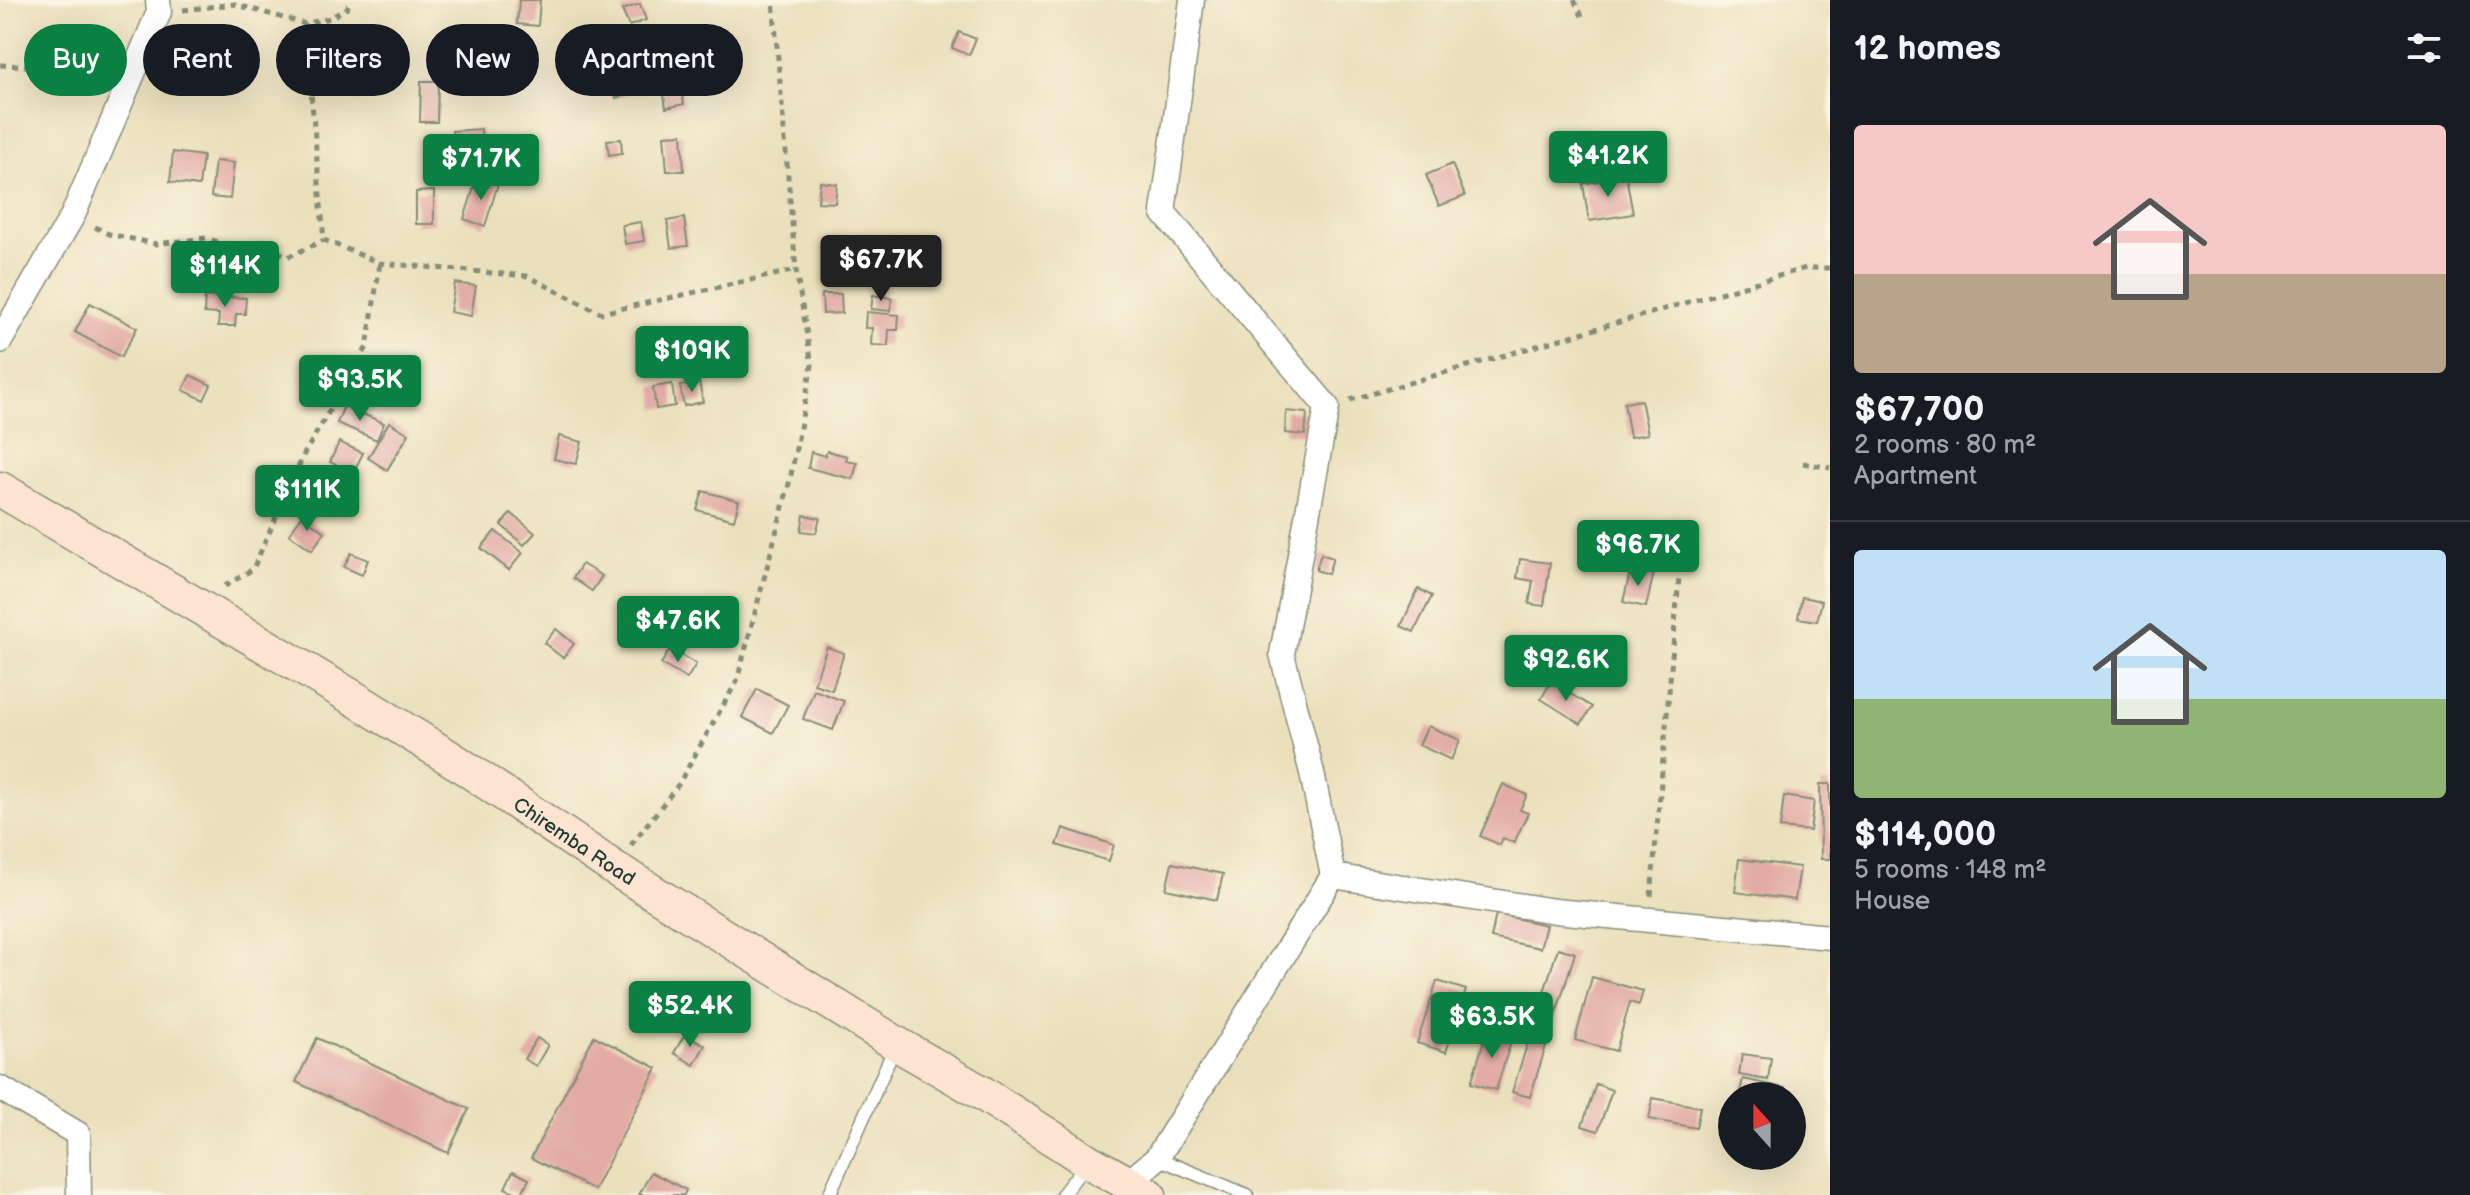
<!DOCTYPE html>
<html lang="en">
<head>
<meta charset="utf-8">
<style>
  :root { --surface:#171b24; --page:#242831; --text:#f1f3f6; --muted:#9ea1a6; --line:#363941; --accent:#0b8043 }
  body { margin:0; font-family:"Balsamiq Sans",sans-serif; background:var(--page); color:var(--text); height:100vh; display:flex; flex-direction:column; font-size:30px; white-space:nowrap }
  * { box-sizing:border-box; margin:0 }
  p { font-size:26px; color:var(--muted) }
  .icon { flex:none; width:44px; height:44px; fill:none; stroke:currentColor; stroke-width:2; stroke-linecap:round; stroke-linejoin:round }
  .map { position:relative; flex:1; overflow:hidden }
  .details { display:flex; flex-direction:column; background:var(--surface); width:640px }
  .details>* { flex:none }
  .guide { position:absolute; left:24px; top:24px; width:760px; height:72px; display:flex; gap:16px }
  .needle { width:52px; rotate:339deg }
  .tools { position:absolute; left:1718px; top:1082px; display:grid; gap:16px }
  .tools a { display:grid; place-items:center; width:88px; height:88px; border-radius:50%; background:var(--surface); box-shadow:0 8px 32px #0002; font-size:40px }
  .price { position:absolute; translate:-50% -68px; padding:0 18px; border-radius:8px; background:var(--accent); color:#fff; font-size:26px; line-height:52px; filter:drop-shadow(0 2px 4px #0008) }
  .price::after { content:''; position:absolute; left:50%; top:48px; width:24px; height:18px; margin-left:-12px; background:inherit; clip-path:polygon(0 0,100% 0,50% 100%) }
  .price.active { background:#222; color:#fff }
  ul { padding:0; list-style:none }
  li { display:grid; align-content:center; gap:16px; height:424px; padding:0 24px }
  li+li { border-top:2px solid var(--line) }
  li span { display:grid; place-items:center; height:248px; border-radius:8px; color:#555 }
  li>.icon { margin-inline-start:auto }
  span .icon { width:144px; height:144px; fill:#fffc; stroke-width:1 }
  li b { font-size:34px }
  h2 { display:flex; justify-content:space-between; align-items:center; height:96px; padding:0 24px; font-size:34px }
  .chip { padding:0 28px; border-radius:36px; background:var(--surface); box-shadow:0 8px 32px #0002; font-size:28px; line-height:72px }
  .chip.active { background:var(--accent); color:#fff }
  main { display:flex; flex:1; min-height:0 }
  .map>svg:first-child { display:block }
  .building { fill:#e2aba5 }
  .lines { fill:none; stroke-linecap:round; stroke-linejoin:round }
  .lane-casing { stroke:#858e78; stroke-width:15 }
  .street-casing { stroke:#858e78; stroke-width:27 }
  .secondary-casing { stroke:#858e78; stroke-width:37 }
  .path { stroke:#858e78; stroke-width:5; stroke-dasharray:6 6; stroke-linecap:butt }
  .lane { stroke:#fff; stroke-width:12 }
  .street { stroke:#fff; stroke-width:24 }
  .secondary { stroke:#fde4d1; stroke-width:34 }
  .labels { text-anchor:middle; stroke-width:8; stroke-linejoin:round; paint-order:stroke }
  .street-label { font-size:20px; fill:#1f3d34; stroke:#fcf5e5 }
</style>
</head>
<body>
<main>
<div class="map">
<svg width="1830" height="1195" viewBox="0 0 1830 1195">
  <rect width="100%" height="100%" fill="#fcf5e5"/>
  <filter id="ink" filterUnits="userSpaceOnUse"><feTurbulence type="fractalNoise" baseFrequency=".0125" numOctaves="2"/><feDisplacementMap in="SourceGraphic" scale="16" xChannelSelector="R" yChannelSelector="G"/><feConvolveMatrix kernelMatrix="1 2 1 2 8 2 1 2 1" color-interpolation-filters="sRGB"/></filter>
  <filter id="wash" filterUnits="userSpaceOnUse"><feTurbulence type="fractalNoise" baseFrequency=".006" numOctaves="4" result="noise"/><feDisplacementMap in="SourceGraphic" scale="32" xChannelSelector="R" yChannelSelector="G"/><feGaussianBlur stdDeviation="1.8" result="paint"/><feColorMatrix in="noise" values="0 0 0 0 0 0 0 0 0 0 0 0 0 0 0 0 0 1.4 0 .05"/><feComposite in="paint" operator="in"/></filter>
  <g filter="url(#wash)">
    <rect width="100%" height="100%" fill="#ebe0bc"/>
    <g id="blocks">
      <!-- building -->
      <g class="building">
        <path d="M519,0H540L538,26L517,24Z"/>
        <path d="M640,4L646,20L629,26L622,10Z"/>
        <path d="M959,32L976,39L969,55L952,48Z"/>
        <path d="M616,39L629,70L613,76L600,46Z"/>
        <path d="M631,77L635,92L616,98L611,82Z"/>
        <path d="M421,81H438L437,122H420Z"/>
        <path d="M681,86L684,104L666,108L663,89Z"/>
        <path d="M481,129L483,156L454,158L452,131Z"/>
        <path d="M682,134L684,171H667L664,135Z"/>
        <path d="M621,139L622,153L609,155L607,140Z"/>
        <path d="M173,152L203,156L199,186L170,182Z"/>
        <path d="M215,161L234,163L230,199L211,197Z"/>
        <path d="M1452,164L1465,196L1439,206L1426,175Z"/>
        <path d="M1626,176L1633,214L1589,221L1583,184Z"/>
        <path d="M477,178L498,184L485,226L464,219Z"/>
        <path d="M820,182L837,184L835,203L818,202Z"/>
        <path d="M434,191V224H416V192Z"/>
        <path d="M684,218L688,246L671,248L667,221Z"/>
        <path d="M641,222L644,241L625,244L622,225Z"/>
        <path d="M455,283L476,286L471,316L450,312Z"/>
        <path d="M822,294H841L842,313L823,314Z"/>
        <path d="M873,295L892,298L890,311L871,309Z"/>
        <path d="M205,296L246,298L245,314H236L235,326H218L219,314L204,313Z"/>
        <path d="M90,303L137,328L121,357L75,332Z"/>
        <path d="M866,312L899,315L898,330H889L888,346L871,345L872,328H865Z"/>
        <path d="M662,335L664,370H646L644,337Z"/>
        <path d="M695,349L697,366L681,369L678,352Z"/>
        <path d="M190,375L211,385L204,400L183,390Z"/>
        <path d="M699,382L703,402L684,406L680,386Z"/>
        <path d="M672,384L675,406L656,409L653,387Z"/>
        <path d="M1641,400L1648,434L1630,437L1624,403Z"/>
        <path d="M344,406L384,423L377,440L337,423Z"/>
        <path d="M1286,411L1307,413L1305,435L1285,433Z"/>
        <path d="M389,422L409,434L387,470L368,458Z"/>
        <path d="M559,436L582,442L576,464L554,459Z"/>
        <path d="M339,442L363,453L353,473L330,462Z"/>
        <path d="M827,451L847,456L846,461L857,463L853,479L808,468L811,452L825,456Z"/>
        <path d="M703,491L739,501L734,520L697,510Z"/>
        <path d="M511,513L535,533L524,545L501,525Z"/>
        <path d="M804,515L820,518L816,533L801,531Z"/>
        <path d="M302,516L325,532L312,550L289,534Z"/>
        <path d="M495,531L523,553L509,570L481,548Z"/>
        <path d="M351,553L368,560L362,575L344,567Z"/>
        <path d="M1321,554L1333,558L1328,574L1316,570Z"/>
        <path d="M1520,559L1550,563L1544,606L1529,604L1533,581L1517,578Z"/>
        <path d="M582,564L602,576L592,591L573,578Z"/>
        <path d="M1631,568L1654,573L1646,607L1623,602Z"/>
        <path d="M1418,589L1432,596L1414,632L1401,626Z"/>
        <path d="M1802,597L1822,601L1817,621L1798,618Z"/>
        <path d="M556,629L574,644L563,658L544,643Z"/>
        <path d="M827,647L844,653L832,690L814,684Z"/>
        <path d="M670,649L696,664L687,679L661,664Z"/>
        <path d="M1551,682L1592,707L1581,724L1541,699Z"/>
        <path d="M757,689L788,705L773,733L742,717Z"/>
        <path d="M814,690L844,701L833,730L803,719Z"/>
        <path d="M1428,726L1460,740L1451,760L1419,745Z"/>
        <path d="M1503,784L1527,795L1520,810L1528,813L1514,843L1503,838L1500,845L1480,836Z"/>
        <path d="M1820,784H1830V859H1821Z"/>
        <path d="M1784,796L1814,801L1810,831L1780,828Z"/>
        <path d="M1063,828L1114,845L1109,861L1057,845Z"/>
        <path d="M1739,859L1800,867L1795,900L1735,892Z"/>
        <path d="M1172,863L1223,874L1217,900L1166,889Z"/>
        <path d="M1496,914L1546,925L1540,948L1491,938Z"/>
        <path d="M1558,948L1575,953L1530,1097L1512,1092Z"/>
        <path d="M1592,977L1643,991L1639,1005L1630,1002L1616,1051L1575,1040Z"/>
        <path d="M1437,981L1466,990L1446,1052L1417,1043Z"/>
        <path d="M1487,1031L1512,1038L1496,1090L1471,1083Z"/>
        <path d="M685,1034L705,1045L694,1065L674,1053Z"/>
        <path d="M594,1036L657,1068L594,1190L531,1158Z"/>
        <path d="M317,1038L469,1109L448,1153L296,1082Z"/>
        <path d="M537,1038L548,1045L536,1066L524,1059Z"/>
        <path d="M1742,1054L1771,1058L1768,1080L1739,1075Z"/>
        <path d="M1743,1079L1785,1088L1783,1096H1739Z"/>
        <path d="M1596,1084L1612,1090L1598,1131L1582,1126Z"/>
        <path d="M1653,1098L1700,1107L1696,1128L1649,1119Z"/>
        <path d="M513,1171L529,1179L521,1195L505,1188Z"/>
        <path d="M651,1172L686,1190L684,1195H639Z"/>
      </g>
    </g>
  </g>
  <g filter="url(#ink)">
    <use href="#blocks" fill-opacity="0" stroke="#858e78" stroke-width="2"/>
    <g class="lines">
      <!-- lane casing -->
      <g class="lane-casing">
        <g id="lane">
          <path d="M1157,1158L1247,1195"/>
          <path d="M829,1195L895,1047"/>
          <path d="M1062,1195L1087,1163"/>
        </g>
      </g>
      <!-- street casing -->
      <g class="street-casing">
        <g id="street">
          <path d="M1192,0L1163,212L1327,407L1282,654L1312,773L1333,876"/>
          <path d="M0,341L73,215L159,12L158,0"/>
          <path d="M0,1088L78,1134L79,1195"/>
          <path d="M1129,1182L1157,1158L1333,876L1555,911L1830,937"/>
        </g>
      </g>
      <!-- secondary casing -->
      <g class="secondary-casing">
        <g id="secondary">
          <path id="s1" d="M0,489L357,700L458,763L614,868L897,1044L982,1093L1088,1161L1149,1195"/>
        </g>
      </g>
      <!-- path -->
      <g class="path">
        <path d="M1574,0L1583,18"/>
        <path d="M183,10L234,4L305,24L330,18L347,8L351,0"/>
        <path d="M305,24L324,240L380,263L527,276L601,313L796,270"/>
        <path d="M0,65L70,68L96,95"/>
        <path d="M95,227L109,234L156,244L206,238L244,250L261,242L288,257L324,240"/>
        <path d="M1350,400L1806,268H1830"/>
        <path d="M1803,463L1830,468"/>
        <path d="M225,586L253,569L304,454L367,347L380,263"/>
        <path d="M631,845L678,785L737,681L790,480L812,365L796,270L773,0"/>
        <path d="M1651,896L1679,578"/>
      </g>
      <!-- lane -->
      <use href="#lane" class="lane"/>
      <!-- street -->
      <use href="#street" class="street"/>
      <!-- secondary -->
      <use href="#secondary" class="secondary"/>
    </g>
  </g>
  <g class="labels">
    <!-- street labels -->
    <g class="street-label">
      <text dy="7" stroke="none"><textPath href="#s1" startOffset="674">Chiremba Road</textPath></text>
    </g>
  </g>
</svg>
<div class="tools">
<a><svg class="needle" viewBox="-14 -14 28 28"><path d="M0-13l5 13h-10z" fill="#e53935"/><path d="M0 13l5-13h-10z" fill="#9ea1a6"/></svg></a>
</div>
<b class="price" style="left:1608px;top:199px">$41.2K</b>
<b class="price" style="left:481px;top:202px">$71.7K</b>
<b class="price active" style="left:881px;top:303px">$67.7K</b>
<b class="price" style="left:225px;top:309px">$114K</b>
<b class="price" style="left:692px;top:394px">$109K</b>
<b class="price" style="left:360px;top:423px">$93.5K</b>
<b class="price" style="left:307px;top:533px">$111K</b>
<b class="price" style="left:1638px;top:588px">$96.7K</b>
<b class="price" style="left:678px;top:664px">$47.6K</b>
<b class="price" style="left:1566px;top:703px">$92.6K</b>
<b class="price" style="left:690px;top:1049px">$52.4K</b>
<b class="price" style="left:1492px;top:1060px">$63.5K</b>
<div class="guide">
<a class="chip active">Buy</a>
<a class="chip">Rent</a>
<a class="chip">Filters</a>
<a class="chip">New</a>
<a class="chip">Apartment</a>
</div>
</div>
<section class="details">
<h2>12 homes<svg class="icon" aria-label="filters" viewBox="0 0 24 24"><path d="M4 7h16M4 17h16"/><circle cx="9" cy="7" r="2"/><circle cx="15" cy="17" r="2"/></svg></h2>
<ul>
<li><span style="background:linear-gradient(#f6c9c9 60%,#b9a48a 0)"><svg class="icon" aria-label="home" viewBox="0 0 24 24"><path d="M3 11l9-7 9 7M6 9v11h12V9"/></svg></span><div><b>$67,700</b><p>2 rooms · 80 m²</p><p>Apartment</p></div></li>
<li><span style="background:linear-gradient(#bfe0f5 60%,#8fb573 0)"><svg class="icon" aria-label="home" viewBox="0 0 24 24"><path d="M3 11l9-7 9 7M6 9v11h12V9"/></svg></span><div><b>$114,000</b><p>5 rooms · 148 m²</p><p>House</p></div></li>
</ul>
</section>
</main>
</body>
</html>
